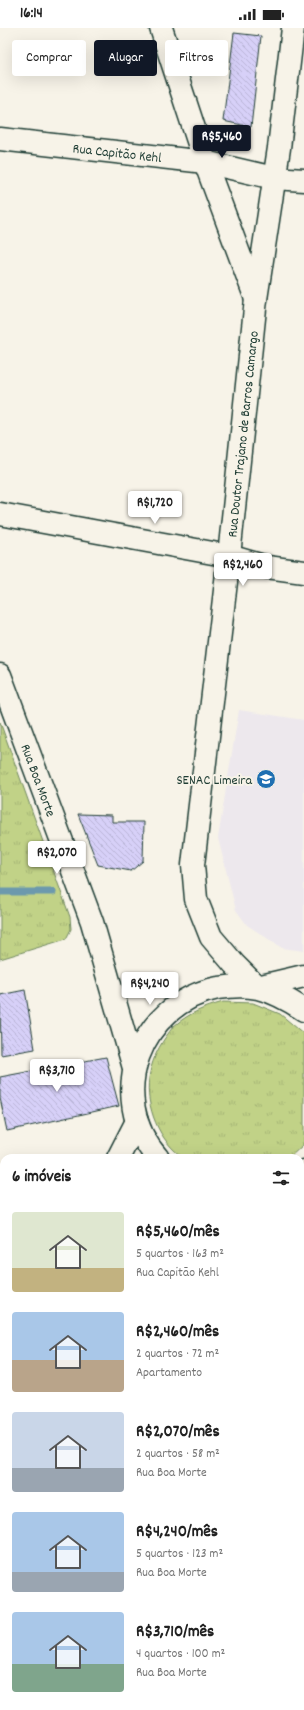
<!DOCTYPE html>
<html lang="pt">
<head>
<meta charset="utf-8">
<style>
  :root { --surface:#fff; --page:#f6f6f6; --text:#222; --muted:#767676; --accent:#111827 }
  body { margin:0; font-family:Dekko,sans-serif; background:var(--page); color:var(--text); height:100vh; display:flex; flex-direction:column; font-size:15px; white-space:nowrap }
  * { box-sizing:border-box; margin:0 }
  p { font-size:13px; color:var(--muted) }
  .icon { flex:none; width:22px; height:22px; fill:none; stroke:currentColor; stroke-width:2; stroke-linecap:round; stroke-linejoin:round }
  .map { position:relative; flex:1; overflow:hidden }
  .drawer { position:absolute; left:0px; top:1126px; width:304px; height:556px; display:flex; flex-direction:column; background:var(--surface); border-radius:12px 12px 0 0; box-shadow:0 4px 16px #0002 }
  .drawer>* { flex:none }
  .banner { position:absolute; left:12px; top:12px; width:280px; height:36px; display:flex; gap:8px }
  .price { position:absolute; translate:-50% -34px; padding:0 9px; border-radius:4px; background:#fff; color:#222; font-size:13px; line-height:26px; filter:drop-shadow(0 1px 2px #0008) }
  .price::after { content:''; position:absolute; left:50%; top:24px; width:12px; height:9px; margin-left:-6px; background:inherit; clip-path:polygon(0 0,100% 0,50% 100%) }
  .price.on { background:var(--accent); color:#fff }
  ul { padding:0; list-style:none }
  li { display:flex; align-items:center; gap:12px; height:100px; padding:0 12px }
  li span { display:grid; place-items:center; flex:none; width:112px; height:80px; border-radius:4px; color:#555 }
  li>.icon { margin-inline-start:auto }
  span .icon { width:48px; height:48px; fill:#fffc; stroke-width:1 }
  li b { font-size:17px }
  h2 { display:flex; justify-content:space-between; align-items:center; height:48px; padding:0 12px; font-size:17px }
  .tag { padding:0 14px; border-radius:4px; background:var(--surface); box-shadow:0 4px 16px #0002; font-size:14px; line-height:36px }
  .tag.on { background:var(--accent); color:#fff }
  .status { display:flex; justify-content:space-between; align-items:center; height:28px; padding:0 20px; background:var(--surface); direction:ltr }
  .status svg { height:11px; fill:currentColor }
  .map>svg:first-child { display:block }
  .built { fill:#ede8ed }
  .park { fill:url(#park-tufts); stroke:#70885e }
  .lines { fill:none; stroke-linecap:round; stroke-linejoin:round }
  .stream { stroke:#6c99ad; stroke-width:7 }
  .building { fill:url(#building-back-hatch); stroke:#1f3d34 }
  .minor-casing { stroke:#1f3d34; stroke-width:25 }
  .major-casing { stroke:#1f3d34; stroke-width:25 }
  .minor { stroke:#f7f3e8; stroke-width:22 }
  .major { stroke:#f7f3e8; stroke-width:22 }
  .labels { text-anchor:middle; stroke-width:4; stroke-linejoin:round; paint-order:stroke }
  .street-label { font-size:14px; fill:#1f3d34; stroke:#f7f3e8 }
  .poi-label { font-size:14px; fill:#1f3d34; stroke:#f7f3e8; text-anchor:end }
</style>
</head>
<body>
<div class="status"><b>16:14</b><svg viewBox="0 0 49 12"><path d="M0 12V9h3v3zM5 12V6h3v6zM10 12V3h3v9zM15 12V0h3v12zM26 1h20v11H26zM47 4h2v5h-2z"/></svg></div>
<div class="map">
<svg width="304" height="1682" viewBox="0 0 304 1682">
  <defs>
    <pattern id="park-tufts" width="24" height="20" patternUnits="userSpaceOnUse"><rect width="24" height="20" fill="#c1d287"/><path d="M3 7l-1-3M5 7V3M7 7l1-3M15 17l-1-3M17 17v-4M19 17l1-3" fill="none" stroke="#a5b575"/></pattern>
    <pattern id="building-back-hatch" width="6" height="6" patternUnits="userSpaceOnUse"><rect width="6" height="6" fill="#d7d0f8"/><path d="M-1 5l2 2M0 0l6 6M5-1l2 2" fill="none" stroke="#b8b4d5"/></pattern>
  </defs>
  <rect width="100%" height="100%" fill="#f7f3e8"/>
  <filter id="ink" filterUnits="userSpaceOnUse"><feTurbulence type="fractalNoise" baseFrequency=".025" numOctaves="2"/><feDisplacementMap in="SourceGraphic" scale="8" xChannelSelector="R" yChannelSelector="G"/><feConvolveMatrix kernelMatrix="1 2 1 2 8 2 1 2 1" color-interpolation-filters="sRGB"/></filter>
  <g filter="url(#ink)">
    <!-- built -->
    <path class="built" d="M239,682L304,692V923L282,920L247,897L236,882L218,810Z"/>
    <!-- park -->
    <g class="park">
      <path d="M0,694L70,889L71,901L66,911L0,931Z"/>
      <path d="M223,974L253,975L280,986L304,1006V1116L289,1130H184C159,1114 145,1078 149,1050C151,1035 157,1022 165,1010C168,1006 171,1001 174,998C191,984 203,980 223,974Z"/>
    </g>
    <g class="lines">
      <!-- stream -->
      <path class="stream" d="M0,864H53"/>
    </g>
    <!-- building -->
    <g class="building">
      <path d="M234,5L261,8L251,99L223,93Z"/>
      <path d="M78,786L112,787V794H144L143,833L131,843L98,837Z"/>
      <path d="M25,962L35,1021L1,1027L0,967Z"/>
      <path d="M106,1029L119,1078L7,1103L0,1070V1049Z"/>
      <path d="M0,1213H4V1459L1,1460L0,1466Z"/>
      <path d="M304,1224V1251L301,1252L300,1225Z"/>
      <path d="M300,1554H304V1593L302,1594L304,1613V1669H300Z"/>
      <path d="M0,1599H4V1678H28L29,1682H0Z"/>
      <path d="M300,1672H304V1682H281V1678H300Z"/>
      <path d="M28,1678H66L67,1682H29Z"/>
      <path d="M69,1678H116L117,1682H70Z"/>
      <path d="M148,1678H185L186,1682H149Z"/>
      <path d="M232,1678H256L235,1682H233Z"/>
    </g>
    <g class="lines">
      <!-- minor casing -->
      <g class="minor-casing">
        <g id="minor">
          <path d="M161,0L205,134L256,271"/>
          <path id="s1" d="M0,111L205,134L274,150L304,152"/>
          <path d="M0,486L229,528L267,539L304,544"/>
          <path id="s2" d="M0,647L92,894L134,1040"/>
          <path d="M0,1573L4,1572"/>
        </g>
      </g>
      <!-- major casing -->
      <g class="major-casing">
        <g id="major">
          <path d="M293,0L279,120L256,271L229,528L193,837L196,871L211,909L234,936L257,959L304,948"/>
          <path d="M118,1130L137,1093"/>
          <path d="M158,1130C104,1069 140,975 218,960C231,958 245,957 258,960C275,964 289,972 304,982"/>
          <path d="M300,1147L304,1143"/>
          <path d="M0,1176L4,1175"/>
          <path d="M200,1678L201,1682"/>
        </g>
      </g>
      <!-- minor -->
      <use href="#minor" class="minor"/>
      <!-- major -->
      <use href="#major" class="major"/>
    </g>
  </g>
  <!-- icons -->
  <defs>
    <g id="university-disc" transform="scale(1)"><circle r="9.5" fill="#1f6fb2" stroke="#f7f3e8"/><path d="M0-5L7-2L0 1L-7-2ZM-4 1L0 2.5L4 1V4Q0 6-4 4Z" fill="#fff"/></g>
  </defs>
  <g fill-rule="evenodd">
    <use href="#university-disc" x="266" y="751"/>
  </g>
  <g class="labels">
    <!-- street labels -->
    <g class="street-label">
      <text dy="5" stroke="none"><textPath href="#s1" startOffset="118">Rua Capitão Kehl</textPath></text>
      <text transform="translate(242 406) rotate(-84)" y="5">Rua Doutor Trajano de Barros Camargo</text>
      <text dy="5" stroke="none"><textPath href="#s2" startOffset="112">Rua Boa Morte</textPath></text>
    </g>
    <!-- poi labels -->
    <g class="poi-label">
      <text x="252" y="756">SENAC Limeira</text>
    </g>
  </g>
</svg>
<b class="price on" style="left:222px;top:131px">R$5,460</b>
<b class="price" style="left:155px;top:497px">R$1,720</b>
<b class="price" style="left:243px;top:559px">R$2,460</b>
<b class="price" style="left:57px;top:847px">R$2,070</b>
<b class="price" style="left:150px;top:978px">R$4,240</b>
<b class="price" style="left:57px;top:1065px">R$3,710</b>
<div class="banner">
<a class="tag">Comprar</a>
<a class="tag on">Alugar</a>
<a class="tag">Filtros</a>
</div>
<section class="drawer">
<h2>6 imóveis<svg class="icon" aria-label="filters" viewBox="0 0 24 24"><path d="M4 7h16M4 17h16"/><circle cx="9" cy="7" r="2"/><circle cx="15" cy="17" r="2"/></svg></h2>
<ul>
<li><span style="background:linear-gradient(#dfe7d0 70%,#c2b280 0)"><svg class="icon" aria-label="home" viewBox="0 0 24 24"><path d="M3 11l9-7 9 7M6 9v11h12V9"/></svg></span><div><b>R$5,460/mês</b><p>5 quartos · 163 m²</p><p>Rua Capitão Kehl</p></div></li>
<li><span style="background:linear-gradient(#a9c7e8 60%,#b9a48a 0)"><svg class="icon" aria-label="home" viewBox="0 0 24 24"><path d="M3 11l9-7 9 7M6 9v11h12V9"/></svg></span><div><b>R$2,460/mês</b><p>2 quartos · 72 m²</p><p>Apartamento</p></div></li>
<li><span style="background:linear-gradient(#c9d6e8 70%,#9aa5b1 0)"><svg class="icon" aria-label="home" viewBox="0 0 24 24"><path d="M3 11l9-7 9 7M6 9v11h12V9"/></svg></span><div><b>R$2,070/mês</b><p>2 quartos · 58 m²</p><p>Rua Boa Morte</p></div></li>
<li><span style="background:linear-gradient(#a9c7e8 75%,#9aa5b1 0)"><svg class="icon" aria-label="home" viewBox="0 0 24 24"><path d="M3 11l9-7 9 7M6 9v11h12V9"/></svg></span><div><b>R$4,240/mês</b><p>5 quartos · 123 m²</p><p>Rua Boa Morte</p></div></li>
<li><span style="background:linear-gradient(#a9c7e8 65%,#7fa58c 0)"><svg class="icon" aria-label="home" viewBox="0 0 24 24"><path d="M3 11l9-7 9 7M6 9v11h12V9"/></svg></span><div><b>R$3,710/mês</b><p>4 quartos · 100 m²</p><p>Rua Boa Morte</p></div></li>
</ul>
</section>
</div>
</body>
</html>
